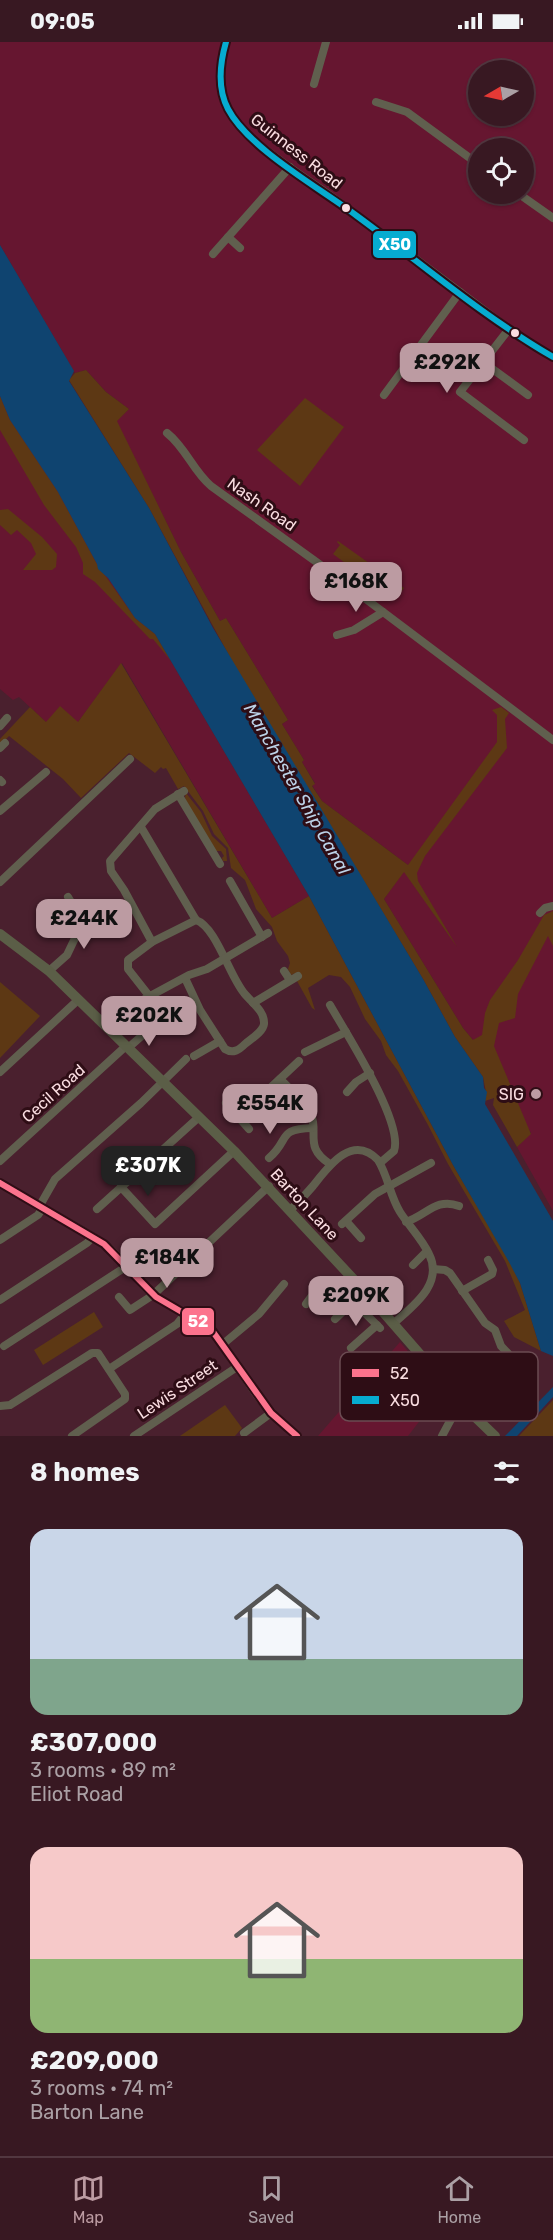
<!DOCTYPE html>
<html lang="en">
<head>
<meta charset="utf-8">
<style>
  :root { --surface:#381822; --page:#3f212a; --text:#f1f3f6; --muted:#aba0a5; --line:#523740; --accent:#bc9ba2 }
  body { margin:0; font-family:Rubik,sans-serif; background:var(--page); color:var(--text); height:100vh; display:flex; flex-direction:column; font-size:22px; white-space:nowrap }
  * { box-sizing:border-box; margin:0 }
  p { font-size:20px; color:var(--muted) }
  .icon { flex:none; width:33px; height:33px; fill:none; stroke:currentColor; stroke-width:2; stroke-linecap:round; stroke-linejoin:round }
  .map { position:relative; height:1394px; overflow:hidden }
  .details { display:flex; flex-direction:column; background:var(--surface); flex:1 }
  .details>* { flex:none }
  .needle { width:39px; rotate:261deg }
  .controls { position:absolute; left:468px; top:18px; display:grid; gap:12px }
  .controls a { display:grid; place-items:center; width:66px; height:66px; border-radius:50%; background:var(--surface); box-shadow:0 2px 4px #0004,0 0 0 2px var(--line); font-size:30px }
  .price { position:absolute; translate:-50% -51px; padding:0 14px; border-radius:12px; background:var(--accent); color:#111; font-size:20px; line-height:39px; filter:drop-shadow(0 2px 3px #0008) }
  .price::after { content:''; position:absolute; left:50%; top:36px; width:18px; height:14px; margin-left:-9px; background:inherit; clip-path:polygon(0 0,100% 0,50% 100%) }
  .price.active { background:#222; color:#fff }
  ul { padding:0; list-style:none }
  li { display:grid; align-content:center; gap:12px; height:318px; padding:0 30px }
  li span { display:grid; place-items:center; height:186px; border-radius:18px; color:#555 }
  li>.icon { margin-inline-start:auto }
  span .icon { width:108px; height:108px; fill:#fffc; stroke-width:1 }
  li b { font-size:26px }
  h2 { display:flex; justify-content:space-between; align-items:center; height:72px; padding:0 30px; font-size:26px }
  .status { display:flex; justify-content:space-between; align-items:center; height:42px; padding:0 30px; background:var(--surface); direction:ltr }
  .status svg { height:16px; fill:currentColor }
  .tab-bar { display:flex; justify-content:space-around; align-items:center; height:84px; border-top:2px solid var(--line); background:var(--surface); font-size:16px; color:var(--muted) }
  .tab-bar a { display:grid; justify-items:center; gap:3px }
  .tab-bar .active { color:var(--accent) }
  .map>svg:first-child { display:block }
  .built { fill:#661630; fill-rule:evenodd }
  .green { fill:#5d3814 }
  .water { fill:#0f4470 }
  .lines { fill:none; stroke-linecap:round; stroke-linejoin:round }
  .minor { stroke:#605f4e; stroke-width:8 }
  .major { stroke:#5b5e47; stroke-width:10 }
  .bus-1-casing { stroke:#2e0d15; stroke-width:10 }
  .bus-2-casing { stroke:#2e0d15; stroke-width:10 }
  .bus-1 { stroke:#fc738d; stroke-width:6 }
  .bus-2 { stroke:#06acd0; stroke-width:6 }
  .bus-dot { fill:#fadde1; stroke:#2e0d15; stroke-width:2 }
  .poi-dot { fill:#bc9ba2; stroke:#2e0d15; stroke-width:2 }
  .labels { text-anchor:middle; stroke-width:6; stroke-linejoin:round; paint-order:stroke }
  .street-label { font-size:16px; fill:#fadde1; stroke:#2e0d15 }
  .poi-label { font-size:16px; fill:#fadde1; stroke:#2e0d15; text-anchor:end }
  .water-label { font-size:18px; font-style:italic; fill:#bcd2e8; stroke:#2e0d15 }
  .key { fill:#2e0d15; stroke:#6b4b52; stroke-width:1.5 }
  .key-label { font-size:16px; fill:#fadde1 }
  .line-badge { stroke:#2e0d15; stroke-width:2 }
  .badge-label { font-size:16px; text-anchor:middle; font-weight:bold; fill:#fff }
</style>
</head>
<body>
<div class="status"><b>09:05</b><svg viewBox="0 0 49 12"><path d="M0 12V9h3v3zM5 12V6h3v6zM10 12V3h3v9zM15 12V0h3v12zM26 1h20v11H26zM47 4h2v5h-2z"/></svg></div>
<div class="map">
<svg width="553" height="1394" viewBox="0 0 553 1394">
  <rect width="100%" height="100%" fill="#4a202e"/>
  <!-- built -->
  <g class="built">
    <path d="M0,0H553V1169L517,1105L531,1091L473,998L463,986L384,857L408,823L322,759L312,743L315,741L302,720L304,718L282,682L288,678L226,576L220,579L181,510L116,379L129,367L106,350L86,328L75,331L0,203ZM478,28H524V74H478ZM478,106H524V152H478Z"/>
    <path d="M0,354L155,592L309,854L272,876L122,621L78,680H46L19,655L13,658L0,647Z"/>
    <path d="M400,1300L442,1350L408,1394H318Z"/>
  </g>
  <!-- green -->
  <g class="green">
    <path d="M86,328L106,350L129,367L117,379L181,510L220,579L226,576L288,678L282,682L304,718L302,720L315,742L312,744L322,759L408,823L497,700V673L492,668L501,665L509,671L505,677L507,706L425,814L417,831L418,839L457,905L404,830L384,857L463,986L473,998L482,993L485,971L490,958L518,918L544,873L553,869V904L548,894L518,952L515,976L499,981L494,1004L531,1092L517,1105L493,1063L494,1056L485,1059L486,1050L483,1035L455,995L423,937L238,630L149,466L69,338L75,331Z"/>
    <path d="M0,354L10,378L58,450L97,522L135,576L155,592L171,619L153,597H150L95,540L83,532V521L76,505L44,463L0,388Z"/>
    <path d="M305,356L344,385L300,444L257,408Z"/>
    <path d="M8,467L42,495L57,512L56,525L52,528H23L36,512L31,501L17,488L11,493L0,483V468Z"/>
    <path d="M338,499L404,546L395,558L333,512L340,503L337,500Z"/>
    <path d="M121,621L272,876L309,854L453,1123L510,1220L520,1241L541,1309L514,1295L504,1279L525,1268L505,1219L448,1122L428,1083L398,1029L386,1013L381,999L365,977L350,945L341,935L329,933L308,946L315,968L312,966L297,939L301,937L298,930L291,933L288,927L290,921L288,914L277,899L272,885L256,867L245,838L231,826L228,806L214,792L203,769L184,744L178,747L166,726L163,727L161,725L155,731L129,711L81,756L63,737L9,694L0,703V697L30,665L46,680L60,664L78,680Z"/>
    <path d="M186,751L201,770L212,794L226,807L227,819H223L222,816L224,814L221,809H216L186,759L185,755Z"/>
    <path d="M0,940L40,974L0,1016Z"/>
    <path d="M94,1270L103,1285L43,1323L34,1308Z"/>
    <path d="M553,1358V1394H519Z"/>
    <path d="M225,1363L242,1386L235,1394H180Z"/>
  </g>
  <!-- water -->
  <g class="water">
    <path d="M0,203L74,329L69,339L149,466L213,586L423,937L455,995L483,1035L484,1046L487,1050L485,1062L553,1179V1314L541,1309L520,1241L509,1220L453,1123L309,854L155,592L135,576L108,536L98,527L97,522L58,450L10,378L0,354Z"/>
    <path d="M553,1345V1355L517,1394H505Z"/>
  </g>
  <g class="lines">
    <!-- minor -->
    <g class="minor">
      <path d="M226,0C219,21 218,46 228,67C244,99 302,133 332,155C396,202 459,249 522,297L553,315"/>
      <path d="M314,42L326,0"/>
      <path d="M376,60L407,70L478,122"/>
      <path d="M519,152L553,176"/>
      <path d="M228,195L240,206"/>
      <path d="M213,212L290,125"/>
      <path d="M509,287L460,350L524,398"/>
      <path d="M483,320L528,353"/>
      <path d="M384,353L460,250"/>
      <path d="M167,391C186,406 193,429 211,444L322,524L553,698"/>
      <path d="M337,593L354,588L383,570"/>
      <path d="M0,684L7,676"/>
      <path d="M0,706L5,701"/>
      <path d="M0,738L2,740"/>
      <path d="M178,752L220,822"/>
      <path d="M0,769L46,730"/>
      <path d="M141,785L196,878C216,885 229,933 244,951C251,960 265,969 264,982C263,990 251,997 245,1002C239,1008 233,1012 225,1007L200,968L185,936"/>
      <path d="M230,839L262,895"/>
      <path d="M0,840L130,717"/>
      <path d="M68,855L90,891"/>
      <path d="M540,871L545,866L553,864"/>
      <path d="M152,900L124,848L111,829L110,819L155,767L184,749"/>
      <path d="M49,929L67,913L77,892L86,884"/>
      <path d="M284,929L290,938"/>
      <path d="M150,955L128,927V918L152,900L196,878"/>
      <path d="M253,961L298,934"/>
      <path d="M330,963C346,991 404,1081 394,1109L380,1121"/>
      <path d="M110,989L139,960L189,933L207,927L268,891"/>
      <path d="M128,1006L153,984"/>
      <path d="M305,1010L346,990"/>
      <path d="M194,1014L220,999"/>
      <path d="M0,1030L78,958"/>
      <path d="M280,1037C289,1046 302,1057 309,1068C321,1090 302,1104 330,1122"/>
      <path d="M347,1050L356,1040L370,1031"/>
      <path d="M226,1061L249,1087"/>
      <path d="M237,1073L249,1056L267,1049L299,1019"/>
      <path d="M269,1116C291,1097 276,1087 313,1086"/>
      <path d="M0,1119L126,1004"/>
      <path d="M0,1141C34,1163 71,1180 104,1202C124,1216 136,1240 156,1255C173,1267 195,1273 211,1287L256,1352L271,1371L297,1394"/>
      <path d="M121,1145L155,1182L234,1109"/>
      <path d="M39,1165L55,1137L141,1061L186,1017"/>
      <path d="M97,1167L199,1075"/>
      <path d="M290,1168C298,1161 306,1152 313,1144C328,1125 352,1091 378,1118C388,1134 390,1154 400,1170C409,1184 422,1197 429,1212C444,1242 413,1264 394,1281"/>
      <path d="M346,1179L361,1196"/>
      <path d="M406,1180C426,1174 436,1155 459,1164"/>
      <path d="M342,1182L375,1152L431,1121"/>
      <path d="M0,1198L38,1173L42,1167"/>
      <path d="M413,1223L427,1209"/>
      <path d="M433,1227L445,1228L450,1231L485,1281L495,1288L501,1304L516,1320L515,1324L511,1328"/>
      <path d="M462,1249L492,1232L493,1228L488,1218"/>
      <path d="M119,1255L130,1268L153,1253L269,1144"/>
      <path d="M0,1258L87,1201L93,1195"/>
      <path d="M306,1262L323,1239L331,1238L380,1286"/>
      <path d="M335,1277L354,1259"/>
      <path d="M223,1302L259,1272L284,1242"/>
      <path d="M4,1304L127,1224"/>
      <path d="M351,1306L377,1283"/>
      <path d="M109,1327L177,1282L185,1272"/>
      <path d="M0,1364L10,1363L92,1311H98L125,1352V1357L72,1394"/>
      <path d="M244,1391L271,1371"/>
      <path d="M134,1394L237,1325"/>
      <path d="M442,1394L456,1368L463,1363"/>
    </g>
    <!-- major -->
    <path class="major" d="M0,892L49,929L234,1109L370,1255L472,1372L495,1394"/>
    <!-- bus-1 casing -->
    <g class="bus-1-casing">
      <path id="bus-1" d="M0,1141L104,1202L156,1255L211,1287L271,1371L297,1394"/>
    </g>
    <!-- bus-2 casing -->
    <g class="bus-2-casing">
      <path id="bus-2" d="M226,0C220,21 217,46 228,67C249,107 320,146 357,174C421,221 484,275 553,315"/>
    </g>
    <!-- bus-1 -->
    <use href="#bus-1" class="bus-1"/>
    <!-- bus-2 -->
    <use href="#bus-2" class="bus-2"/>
  </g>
  <!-- markers -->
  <g class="bus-dot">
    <circle cx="346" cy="166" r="5"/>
    <circle cx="515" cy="291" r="5"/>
  </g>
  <circle class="poi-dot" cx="536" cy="1052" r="6"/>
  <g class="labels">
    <!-- street labels -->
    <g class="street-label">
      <text transform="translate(297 109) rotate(38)" y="6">Guinness Road</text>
      <text transform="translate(262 462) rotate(35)" y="6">Nash Road</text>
      <text transform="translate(53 1051) rotate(-42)" y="6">Cecil Road</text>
      <text transform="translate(305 1162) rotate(47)" y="6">Barton Lane</text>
      <text transform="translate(177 1347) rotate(-34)" y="6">Lewis Street</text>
    </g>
    <!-- poi labels -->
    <g class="poi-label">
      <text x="524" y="1058">SIG</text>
    </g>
    <!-- water labels -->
    <g class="water-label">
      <text transform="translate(297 747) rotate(60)" y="6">Manchester Ship Canal</text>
    </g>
  </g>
  <!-- legend -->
  <rect x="340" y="1310" width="198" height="69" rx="9" class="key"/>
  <rect x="352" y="1327" width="27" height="8" fill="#fc738d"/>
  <rect x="352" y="1354" width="27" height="8" fill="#06acd0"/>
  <g class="key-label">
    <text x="390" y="1337">52</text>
    <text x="390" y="1364">X50</text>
  </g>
  <g class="line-badge">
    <rect x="372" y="188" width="45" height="29" rx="6" fill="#06acd0"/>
    <rect x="181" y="1265" width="34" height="29" rx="6" fill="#fc738d"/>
  </g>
  <g class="badge-label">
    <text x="395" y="208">X50</text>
    <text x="198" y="1285">52</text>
  </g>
</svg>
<div class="controls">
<a><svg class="needle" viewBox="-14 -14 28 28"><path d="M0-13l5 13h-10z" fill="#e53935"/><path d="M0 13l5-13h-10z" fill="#aba0a5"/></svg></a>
<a><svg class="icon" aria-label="locate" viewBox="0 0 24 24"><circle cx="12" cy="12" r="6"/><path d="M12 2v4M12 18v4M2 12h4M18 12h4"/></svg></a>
</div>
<b class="price" style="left:447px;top:352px">£292K</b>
<b class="price" style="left:356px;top:571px">£168K</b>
<b class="price" style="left:84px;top:908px">£244K</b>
<b class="price" style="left:149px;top:1005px">£202K</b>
<b class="price" style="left:270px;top:1093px">£554K</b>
<b class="price active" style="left:148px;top:1155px">£307K</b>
<b class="price" style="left:167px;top:1247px">£184K</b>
<b class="price" style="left:356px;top:1285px">£209K</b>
</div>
<section class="details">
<h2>8 homes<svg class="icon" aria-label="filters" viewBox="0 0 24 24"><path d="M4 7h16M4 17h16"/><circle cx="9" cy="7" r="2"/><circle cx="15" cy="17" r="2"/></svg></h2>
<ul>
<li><span style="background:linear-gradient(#c9d6e8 70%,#7fa58c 0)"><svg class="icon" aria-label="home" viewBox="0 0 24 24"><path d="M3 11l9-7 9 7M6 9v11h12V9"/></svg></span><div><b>£307,000</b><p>3 rooms · 89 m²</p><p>Eliot Road</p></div></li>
<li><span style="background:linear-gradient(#f6c9c9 60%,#8fb573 0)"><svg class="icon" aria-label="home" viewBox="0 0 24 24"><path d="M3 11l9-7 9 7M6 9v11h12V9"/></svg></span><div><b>£209,000</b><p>3 rooms · 74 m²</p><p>Barton Lane</p></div></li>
</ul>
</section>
<nav class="tab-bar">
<a class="active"><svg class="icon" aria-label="map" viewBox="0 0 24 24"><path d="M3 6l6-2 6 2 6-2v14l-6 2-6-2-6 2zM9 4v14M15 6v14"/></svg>Map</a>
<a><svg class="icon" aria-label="saved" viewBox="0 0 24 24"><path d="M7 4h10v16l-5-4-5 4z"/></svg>Saved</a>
<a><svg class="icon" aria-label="home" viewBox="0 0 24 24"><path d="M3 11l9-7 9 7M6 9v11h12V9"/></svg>Home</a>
</nav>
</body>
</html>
